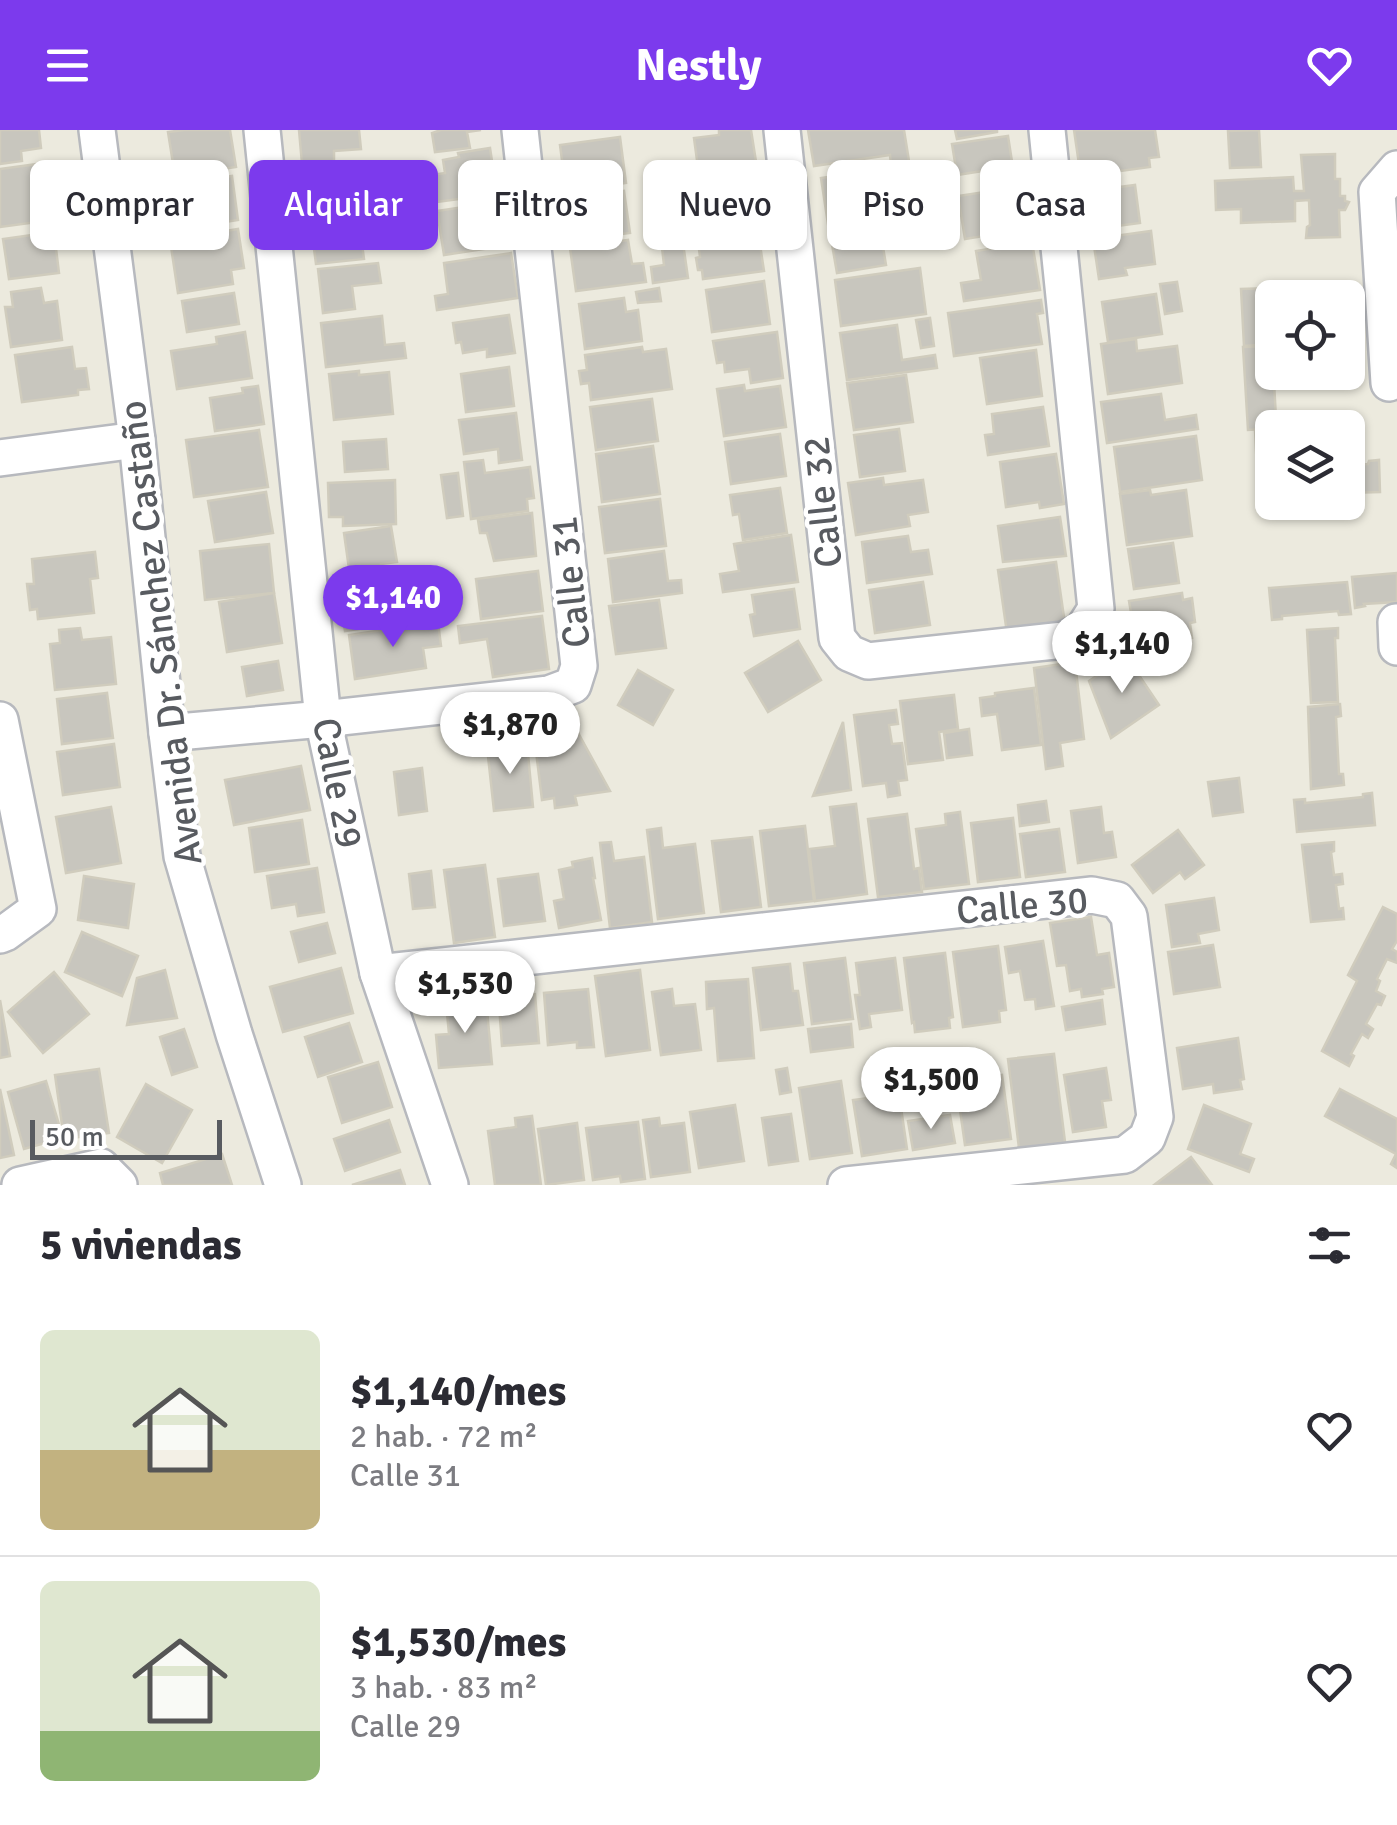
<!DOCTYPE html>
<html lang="es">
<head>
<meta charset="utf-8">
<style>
  :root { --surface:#fff; --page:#f7f7f7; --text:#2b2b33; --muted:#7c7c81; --line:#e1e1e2; --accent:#7c3aed }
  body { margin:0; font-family:Signika,sans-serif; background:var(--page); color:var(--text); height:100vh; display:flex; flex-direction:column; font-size:38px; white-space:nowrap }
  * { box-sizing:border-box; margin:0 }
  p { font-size:32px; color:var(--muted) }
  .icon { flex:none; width:55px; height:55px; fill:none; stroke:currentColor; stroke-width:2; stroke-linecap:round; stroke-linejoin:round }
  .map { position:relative; height:1055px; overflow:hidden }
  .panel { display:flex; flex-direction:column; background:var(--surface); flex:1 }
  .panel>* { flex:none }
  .hud { position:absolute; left:30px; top:30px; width:1338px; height:90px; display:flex; gap:20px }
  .fabs { position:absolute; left:1255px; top:150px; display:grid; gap:20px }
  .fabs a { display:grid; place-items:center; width:110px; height:110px; border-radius:15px; background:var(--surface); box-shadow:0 2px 8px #0004; font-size:50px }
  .scale { position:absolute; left:30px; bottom:25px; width:192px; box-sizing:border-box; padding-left:10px; border:5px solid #585b60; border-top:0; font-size:28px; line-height:35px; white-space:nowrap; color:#585b60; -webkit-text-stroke:8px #fff; paint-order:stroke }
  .price { position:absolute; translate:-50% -85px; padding:0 22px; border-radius:35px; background:#fff; color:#222; font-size:32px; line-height:65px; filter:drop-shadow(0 2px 5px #0008) }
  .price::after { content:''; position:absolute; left:50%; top:60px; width:30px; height:22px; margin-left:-15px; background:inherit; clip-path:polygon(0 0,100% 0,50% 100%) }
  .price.on { background:var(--accent); color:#fff }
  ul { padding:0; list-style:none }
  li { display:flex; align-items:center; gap:30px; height:250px; padding:0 40px }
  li+li { border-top:2px solid var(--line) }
  li span { display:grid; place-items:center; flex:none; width:280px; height:200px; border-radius:15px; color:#555 }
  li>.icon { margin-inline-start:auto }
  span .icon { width:120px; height:120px; fill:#fffc; stroke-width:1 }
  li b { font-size:42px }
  h2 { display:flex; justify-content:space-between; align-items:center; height:120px; padding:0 40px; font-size:42px }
  .tag { padding:0 35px; border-radius:15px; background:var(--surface); box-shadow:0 2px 8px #0004; font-size:35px; line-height:90px }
  .tag.on { background:var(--accent); color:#fff }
  header { display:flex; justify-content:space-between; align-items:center; height:130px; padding:0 40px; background:var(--accent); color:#fff; font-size:45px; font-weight:800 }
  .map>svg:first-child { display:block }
  .building { fill:#c8c6be; stroke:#d0ccbd; stroke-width:2.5 }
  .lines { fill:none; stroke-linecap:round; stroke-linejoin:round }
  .minor-casing { stroke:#b7b9be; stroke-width:40 }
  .minor { stroke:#fff; stroke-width:35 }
  .labels { text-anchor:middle; stroke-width:9; stroke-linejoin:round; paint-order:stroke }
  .street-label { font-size:38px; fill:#585b60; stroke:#fff }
</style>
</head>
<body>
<header><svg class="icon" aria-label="menu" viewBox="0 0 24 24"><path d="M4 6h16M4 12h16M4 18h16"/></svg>Nestly<svg class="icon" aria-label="heart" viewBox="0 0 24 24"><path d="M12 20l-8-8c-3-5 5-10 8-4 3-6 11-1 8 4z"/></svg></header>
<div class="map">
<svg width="1397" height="1055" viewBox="0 0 1397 1055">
  <rect width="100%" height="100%" fill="#eceade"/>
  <!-- building -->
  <g class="building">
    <path d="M0,0H39L41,18L21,21L22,31L0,34Z"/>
    <path d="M184,0H230L236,37L175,46L168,2Z"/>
    <path d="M299,0H359L361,19L334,21V31L302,34Z"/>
    <path d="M441,0H481L467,2L470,18L435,22L432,3Z"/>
    <path d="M719,0H751L757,38L699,45L694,8L719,5Z"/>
    <path d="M808,0H904L909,31L891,34L890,25L814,36Z"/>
    <path d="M955,0H997V2L957,9Z"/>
    <path d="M1074,0H1155L1159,27L1149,28L1150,37L1090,45L1089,40L1080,41Z"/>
    <path d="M1259,0L1261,37L1230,38L1228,1Z"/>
    <path d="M1008,6L1015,51L991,55L989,40L957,45L952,14Z"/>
    <path d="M620,7L626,53L566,61L560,15Z"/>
    <path d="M490,18L497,64L436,72L432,45L445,43L443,30L459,27L458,23Z"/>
    <path d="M1335,24V49H1340V66H1345V71L1349,72L1345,80H1339L1340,107L1306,108L1307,97L1310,95L1309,70L1295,71V91L1241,93V79L1216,80L1215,51L1293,47L1294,61H1304L1301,25Z"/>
    <path d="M52,32L58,75L66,74L67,88L0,97V39Z"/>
    <path d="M358,35L363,75L310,82L305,42Z"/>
    <path d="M881,39L884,60L892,59L895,84L828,94L821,48Z"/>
    <path d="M232,46L238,90L161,102L153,50L167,48L169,55Z"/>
    <path d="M747,46L753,89L701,95L700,86L675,90L671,63L697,60L696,54Z"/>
    <path d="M1135,55L1140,93L1094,99L1089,61Z"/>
    <path d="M1025,56L1032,98L965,109L958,66Z"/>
    <path d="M624,61L630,103L574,110L568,68Z"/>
    <path d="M497,72L504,116L444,125L437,81Z"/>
    <path d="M359,91L364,129L316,134L311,96Z"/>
    <path d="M757,95L764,141L703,149L702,140H698L696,128L700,127L697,103Z"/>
    <path d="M875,96L878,118L883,117L886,135L837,143L830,103Z"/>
    <path d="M238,99L244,138L231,140L233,154L178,163L170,110Z"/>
    <path d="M1151,101L1155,134L1125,138L1127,145L1099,149L1093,109Z"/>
    <path d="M54,102L59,143L9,149L3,109Z"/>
    <path d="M682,106L688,148L653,153L651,137L664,135L661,109Z"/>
    <path d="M628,110L632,134L643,133L646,152L576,161L570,118Z"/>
    <path d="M1032,112L1040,160L964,171L961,153L981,150L976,121Z"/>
    <path d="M511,123L518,168L437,180L435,166L448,164L444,133Z"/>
    <path d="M378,133L381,153L352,156L355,179L323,183L318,139Z"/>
    <path d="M920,138L926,184L841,196L835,150Z"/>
    <path d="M764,151L770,194L712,202L706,160Z"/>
    <path d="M1177,152L1182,181L1165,184L1160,154Z"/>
    <path d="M41,158L44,173L57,171L62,210L11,217L5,177H13L11,162Z"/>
    <path d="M659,158L661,171L638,173L636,162Z"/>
    <path d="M1271,158L1272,214L1244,216L1241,159Z"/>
    <path d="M234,163L239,194L187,202L182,171Z"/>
    <path d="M1156,164L1162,204L1108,212L1102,172Z"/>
    <path d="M624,168L626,182L638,180L642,211L585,219L579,174Z"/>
    <path d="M1041,170L1043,183L1037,184L1042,214L954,226L948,183Z"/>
    <path d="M509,185L515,223L487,227V219L463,223L461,212L456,213L453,193Z"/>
    <path d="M382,186L385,215L404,213L406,228L326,237L321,193Z"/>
    <path d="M930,188L934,216L921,218L916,190Z"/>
    <path d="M897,195L902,230L935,225L937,238L847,250L840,203Z"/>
    <path d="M245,202L252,248L177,259L171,221L217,214L216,207Z"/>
    <path d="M777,202L783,248L751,253L749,239L725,242L724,232L717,233L713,211Z"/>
    <path d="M1136,209L1137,221L1177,216L1182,253L1108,264L1101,214Z"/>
    <path d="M1272,216L1276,288H1280V298L1248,300L1243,217Z"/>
    <path d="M72,217L75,239L86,238L89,259L78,260V265L22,272L15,225Z"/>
    <path d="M642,217L643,222L666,219L672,259L591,270L589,253L581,254L579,241L587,240L585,225Z"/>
    <path d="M1036,220L1042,266L987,274L980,228Z"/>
    <path d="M509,237L514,276L466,282L461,244Z"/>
    <path d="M359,241V245L389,242L393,284L334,290L329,244Z"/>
    <path d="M1312,242H1342L1343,257L1313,258Z"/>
    <path d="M906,245L913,292L854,300L847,253Z"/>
    <path d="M744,255L745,261L780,256L786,297L724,306L717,259Z"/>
    <path d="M258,256L264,294L215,301L210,268L243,263L242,258Z"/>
    <path d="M1161,264L1165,290L1196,285L1198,299L1107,313L1101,272Z"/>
    <path d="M652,269L658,311L596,320L590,277Z"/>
    <path d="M1043,277L1049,316L988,325L985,305L994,304L992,284Z"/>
    <path d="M516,283L522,330L499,333L498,319L464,324L459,290Z"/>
    <path d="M899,299L905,341L860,347L854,305Z"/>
    <path d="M1272,299V372H1291L1292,377L1259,379L1255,300Z"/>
    <path d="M259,300L268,357L194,367L186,310Z"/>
    <path d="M780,304L786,346L731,354L725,312Z"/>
    <path d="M1196,306L1202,350L1120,362L1114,317Z"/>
    <path d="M386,309L388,339L345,342L343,312Z"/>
    <path d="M653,316L660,364L602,372L596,324Z"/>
    <path d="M1056,324L1064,374L1040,378L1039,372L1006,377L1000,332Z"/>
    <path d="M483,330L485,343L530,337L534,368L527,369L528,381L471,389L464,332Z"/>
    <path d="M1379,330L1380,362L1348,363V335L1368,334L1369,331Z"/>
    <path d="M458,343L463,386L447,388L441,345Z"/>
    <path d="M883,348L884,355L923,350L928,382L908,385L910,396L856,405L848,353Z"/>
    <path d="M395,350L396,394L343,396V387H329L328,353Z"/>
    <path d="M780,358L787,403L743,410L739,384L733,385L730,365Z"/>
    <path d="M1150,360L1151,365L1186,360L1192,406L1127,415L1120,364Z"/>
    <path d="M266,362L273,403L215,412L208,371Z"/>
    <path d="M660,369L666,416L605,423L599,377Z"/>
    <path d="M532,383L536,426L494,431L487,403H480L478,390Z"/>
    <path d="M1060,387L1066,426L1003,432L998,396Z"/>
    <path d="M391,396L397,432L381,434L382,441L350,446L344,403Z"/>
    <path d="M791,405L798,452L723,462L720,444L739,441L734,414Z"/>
    <path d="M908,406L911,422L928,420L932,444L867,453L862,412Z"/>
    <path d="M1173,413L1179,453L1134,459L1128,419Z"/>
    <path d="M269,414L274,463L205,470L200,421Z"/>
    <path d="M664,421L668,451L681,450L682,463L613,472L608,429Z"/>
    <path d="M95,422L98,448L90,449L94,483L38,489L37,479L30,480L27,454H34L32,429Z"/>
    <path d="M1056,432L1065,494L1007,503L998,440Z"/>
    <path d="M538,441L543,481L481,489L476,449Z"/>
    <path d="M396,442L397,449L431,444L437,487L345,501L337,451Z"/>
    <path d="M1397,443V472L1364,474L1365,476L1355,478L1352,447Z"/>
    <path d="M923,452L930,495L875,503L869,460Z"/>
    <path d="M1347,452L1351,484L1339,485L1338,481L1282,486V489L1272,490L1269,458Z"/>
    <path d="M794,459L800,499L754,506L750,485L755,484L752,465Z"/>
    <path d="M274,463L282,513L227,522L219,472Z"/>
    <path d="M1182,463L1183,470L1192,468L1195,492L1190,493L1192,508L1137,517L1129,471Z"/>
    <path d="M659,470L666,518L616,524L609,476Z"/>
    <path d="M542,486L549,539L493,547L487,509L460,513L458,496Z"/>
    <path d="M438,492L441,516L423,518L426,538L355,549L349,505Z"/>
    <path d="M80,498L82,510L111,507L116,554L55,560L50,514L60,513L59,500Z"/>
    <path d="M1338,498V508H1335L1338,572L1311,573L1307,500Z"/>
    <path d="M798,511L821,550L768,582L745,543Z"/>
    <path d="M1126,526L1159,575L1111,608L1089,551Z"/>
    <path d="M278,531L283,560L247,566L242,537Z"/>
    <path d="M1075,532L1084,609L1060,613L1063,636L1046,639L1034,538Z"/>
    <path d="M638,540L673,560L653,595L618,575Z"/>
    <path d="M1034,558L1041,615L1002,620L997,584L982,586L980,568L995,566V563Z"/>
    <path d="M107,563L113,608L62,614L57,569Z"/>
    <path d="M954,565L958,599L939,602L943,630L908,634L900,571Z"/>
    <path d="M1340,574L1341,586L1336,587L1339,644H1343L1344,655L1311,659L1308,577Z"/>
    <path d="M896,580L898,594L889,595L892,614L902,613L907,650L898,651L900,665L888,667L886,653L863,656L854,585Z"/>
    <path d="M843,592L851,660L813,666Z"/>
    <path d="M576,599L610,661L575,666L577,675L555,678L554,668L542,670L534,605Z"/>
    <path d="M969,599L972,625L947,628L944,603Z"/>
    <path d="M527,613L533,677L494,681L487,617Z"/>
    <path d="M114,614L120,657L63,665L57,622Z"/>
    <path d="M301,636L310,680L234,695L225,650Z"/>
    <path d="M422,638L427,681L399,685L394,642Z"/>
    <path d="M1239,648L1243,682L1213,686L1208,652Z"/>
    <path d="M1372,663L1375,695L1297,702L1294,670L1305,669V673L1363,667V664Z"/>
    <path d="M1046,671L1049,692L1020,696L1018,675Z"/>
    <path d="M856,674L867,764L815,771L809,719L835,716L830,677Z"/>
    <path d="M111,677L121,733L66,743L56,687Z"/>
    <path d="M1101,677L1104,703L1112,702L1116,727L1078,733L1071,681Z"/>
    <path d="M960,682L969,754L924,759L916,699L946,695L945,684Z"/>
    <path d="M907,684L914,739L919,738L922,762L878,767L868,689Z"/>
    <path d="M1013,688L1020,747L978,752L971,693Z"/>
    <path d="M302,690L309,734L255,742L249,698Z"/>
    <path d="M805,696L814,771L769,776L760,701Z"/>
    <path d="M661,698L663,718L695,714L704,783L658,789L647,700Z"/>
    <path d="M1059,699L1065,742L1026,747L1020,704Z"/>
    <path d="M1178,700L1204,735L1185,749L1180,742L1153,763L1132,735Z"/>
    <path d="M752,707L761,777L721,782L712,711Z"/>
    <path d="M611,712L614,731L644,727L652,792L610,798L600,713Z"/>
    <path d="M1334,712V721L1331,722L1334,745L1342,744L1343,754L1336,755L1339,779L1343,778L1344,789L1311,792L1302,715Z"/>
    <path d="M592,728L595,748H593L601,790L559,798L554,771L564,769L559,740L573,737L572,732Z"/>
    <path d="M485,735L495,807L454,813L444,740Z"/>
    <path d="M317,738L324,782L298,786L296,774L272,778L267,746Z"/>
    <path d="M431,741L435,777L413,779L409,744Z"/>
    <path d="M538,744L545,791L504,796L498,749Z"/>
    <path d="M84,746L134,754L128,798L78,790Z"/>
    <path d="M1214,768L1219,800L1198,804L1200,813L1172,817L1166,775Z"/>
    <path d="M1383,777L1397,784V811L1392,819L1397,822V833L1387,829L1377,849L1380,851L1376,861L1385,866L1381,875L1377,874L1366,894L1373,899L1368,908L1362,904L1351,924L1354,926L1349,936L1322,921L1357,851L1348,845Z"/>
    <path d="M1091,787L1097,825L1109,823L1114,857L1102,859L1103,864L1082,867L1081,859L1070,861L1066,835L1057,836L1050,793Z"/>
    <path d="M327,793L335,823L299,832L291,802Z"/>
    <path d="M82,802L138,826L122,866L65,842Z"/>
    <path d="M1043,811L1054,876L1036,879L1035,869L1025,870L1020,841L1009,843L1005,817Z"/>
    <path d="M1213,815L1220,857L1174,864L1168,822Z"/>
    <path d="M998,816L1006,880L999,881L1000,892L963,897L953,822Z"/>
    <path d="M945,823L953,887L949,888L950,898L915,902L914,892L912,893L904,828Z"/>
    <path d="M845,828L853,889L812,894L804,833Z"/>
    <path d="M895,828L902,880L869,884L871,897L860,899L855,865H860L856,833Z"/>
    <path d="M790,834L793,861H798L803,895L761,900L753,838Z"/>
    <path d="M341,838L353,883L283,902L270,857Z"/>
    <path d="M165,840L177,888L127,895L137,848Z"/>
    <path d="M640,840L650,920L606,926L595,846Z"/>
    <path d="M54,842L89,884L43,923L8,882Z"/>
    <path d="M748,849L754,928L718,931L714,878L707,879L706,852Z"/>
    <path d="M588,859L594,917L577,918V912L548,915L544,863Z"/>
    <path d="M672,859L674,876L695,874L701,920L661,925L652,862Z"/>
    <path d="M535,864L539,913L502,916L499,874L507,873L506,867Z"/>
    <path d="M486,869L492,934L439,938L436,905L449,904L446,872Z"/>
    <path d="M0,870L10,926L0,928Z"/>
    <path d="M1102,870L1105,894L1066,900L1062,877Z"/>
    <path d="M349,893L362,932L318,947L305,907Z"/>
    <path d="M851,894L853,917L811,922L808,899Z"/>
    <path d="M184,899L197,937L172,945L160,907Z"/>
    <path d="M1238,908L1244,949L1240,950L1242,959L1214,963L1213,954L1183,959L1177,918Z"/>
    <path d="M1054,924L1065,1012L1019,1018L1008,929Z"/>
    <path d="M378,932L392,977L342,993L328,947Z"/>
    <path d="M787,938L791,962L780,964L776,940Z"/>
    <path d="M1106,938L1111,970L1102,971L1106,997L1073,1002L1064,945Z"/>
    <path d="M99,939L109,1003L64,1009L55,945Z"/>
    <path d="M1002,945L1011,1009L965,1015L956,952Z"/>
    <path d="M46,951L63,1008L24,1019L8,962Z"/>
    <path d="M841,951L852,1023L810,1029L799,958Z"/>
    <path d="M146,954L192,980L162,1033L117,1007Z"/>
    <path d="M0,959L14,1025L0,1028Z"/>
    <path d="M1340,959L1397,989V1038L1391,1034L1396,1024L1325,986Z"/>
    <path d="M899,964L907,1019L862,1026L853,970Z"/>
    <path d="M735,975L744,1031L699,1038L690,982Z"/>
    <path d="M1204,975L1251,994L1240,1024L1254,1029L1249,1042L1188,1019Z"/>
    <path d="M791,984L798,1031L769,1035L762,988Z"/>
    <path d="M950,985L955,1013L913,1020L908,991Z"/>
    <path d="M532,986L541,1055H495L488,1001L516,997L515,988Z"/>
    <path d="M659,988L660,996L684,993L690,1042L651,1047L643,990Z"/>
    <path d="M389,990L400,1022L345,1041L334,1009Z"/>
    <path d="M638,992L645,1049L621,1052L620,1046L593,1050L586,998Z"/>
    <path d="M577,993L584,1050L546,1055L538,999Z"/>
    <path d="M222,1024L232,1055H163L160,1043Z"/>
    <path d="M1191,1027L1212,1055H1154Z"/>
    <path d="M400,1040L405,1055H352Z"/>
  </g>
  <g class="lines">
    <!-- minor casing -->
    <g class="minor-casing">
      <g id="minor">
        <path d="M97,0L137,310L167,603L182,726L234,904L283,1055"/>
        <path d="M262,0L323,589L378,843L450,1055"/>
        <path d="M782,0L837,508L849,523L868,531L1064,510L1082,501L1096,479L1047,0"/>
        <path d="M1389,253L1377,62L1397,39"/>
        <path d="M0,328L137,310"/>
        <path d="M1396,492L1397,517"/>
        <path d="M0,590L38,779L5,803L0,805"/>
        <path d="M167,603L323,589L549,564L573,555L579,536L520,0"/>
        <path d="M378,843L1092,765L1117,770L1129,786L1155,987L1147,1008L1125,1025L846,1055"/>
        <path d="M20,1055L101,1037L119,1055"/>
      </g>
    </g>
    <!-- minor -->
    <use href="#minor" class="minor"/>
  </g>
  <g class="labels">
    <!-- street labels -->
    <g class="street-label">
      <text transform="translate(822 372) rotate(-96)" y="13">Calle 32</text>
      <text transform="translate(570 452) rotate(-96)" y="13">Calle 31</text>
      <text transform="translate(160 503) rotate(-97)" y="13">Avenida Dr. Sánchez Castaño</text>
      <text transform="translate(338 653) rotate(79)" y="13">Calle 29</text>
      <text transform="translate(1022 775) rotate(-5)" y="13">Calle 30</text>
    </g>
  </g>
</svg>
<div class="fabs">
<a><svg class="icon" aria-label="locate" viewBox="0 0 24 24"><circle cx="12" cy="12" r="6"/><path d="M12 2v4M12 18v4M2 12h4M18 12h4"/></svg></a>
<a><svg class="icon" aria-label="layers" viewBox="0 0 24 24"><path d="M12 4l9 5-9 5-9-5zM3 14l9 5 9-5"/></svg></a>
</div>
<div class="scale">50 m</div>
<b class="price on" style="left:393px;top:520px">$1,140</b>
<b class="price" style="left:1122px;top:566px">$1,140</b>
<b class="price" style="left:510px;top:647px">$1,870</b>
<b class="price" style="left:465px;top:906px">$1,530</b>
<b class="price" style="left:931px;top:1002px">$1,500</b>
<div class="hud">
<a class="tag">Comprar</a>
<a class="tag on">Alquilar</a>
<a class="tag">Filtros</a>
<a class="tag">Nuevo</a>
<a class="tag">Piso</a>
<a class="tag">Casa</a>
</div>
</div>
<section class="panel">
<h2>5 viviendas<svg class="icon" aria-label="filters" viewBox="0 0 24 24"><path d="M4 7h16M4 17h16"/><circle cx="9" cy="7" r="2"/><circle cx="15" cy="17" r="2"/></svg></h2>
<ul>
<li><span style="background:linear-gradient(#dfe7d0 60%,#c2b280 0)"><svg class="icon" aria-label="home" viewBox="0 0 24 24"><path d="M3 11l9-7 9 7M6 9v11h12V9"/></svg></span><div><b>$1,140/mes</b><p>2 hab. · 72 m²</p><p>Calle 31</p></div><svg class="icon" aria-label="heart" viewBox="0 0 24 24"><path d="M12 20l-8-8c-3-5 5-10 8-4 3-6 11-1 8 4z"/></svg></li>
<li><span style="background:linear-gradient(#dfe7d0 75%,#8fb573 0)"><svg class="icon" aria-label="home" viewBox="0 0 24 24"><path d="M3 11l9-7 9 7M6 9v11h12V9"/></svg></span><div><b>$1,530/mes</b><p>3 hab. · 83 m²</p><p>Calle 29</p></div><svg class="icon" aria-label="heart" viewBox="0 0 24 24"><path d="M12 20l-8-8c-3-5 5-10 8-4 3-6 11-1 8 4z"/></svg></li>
</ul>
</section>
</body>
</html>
